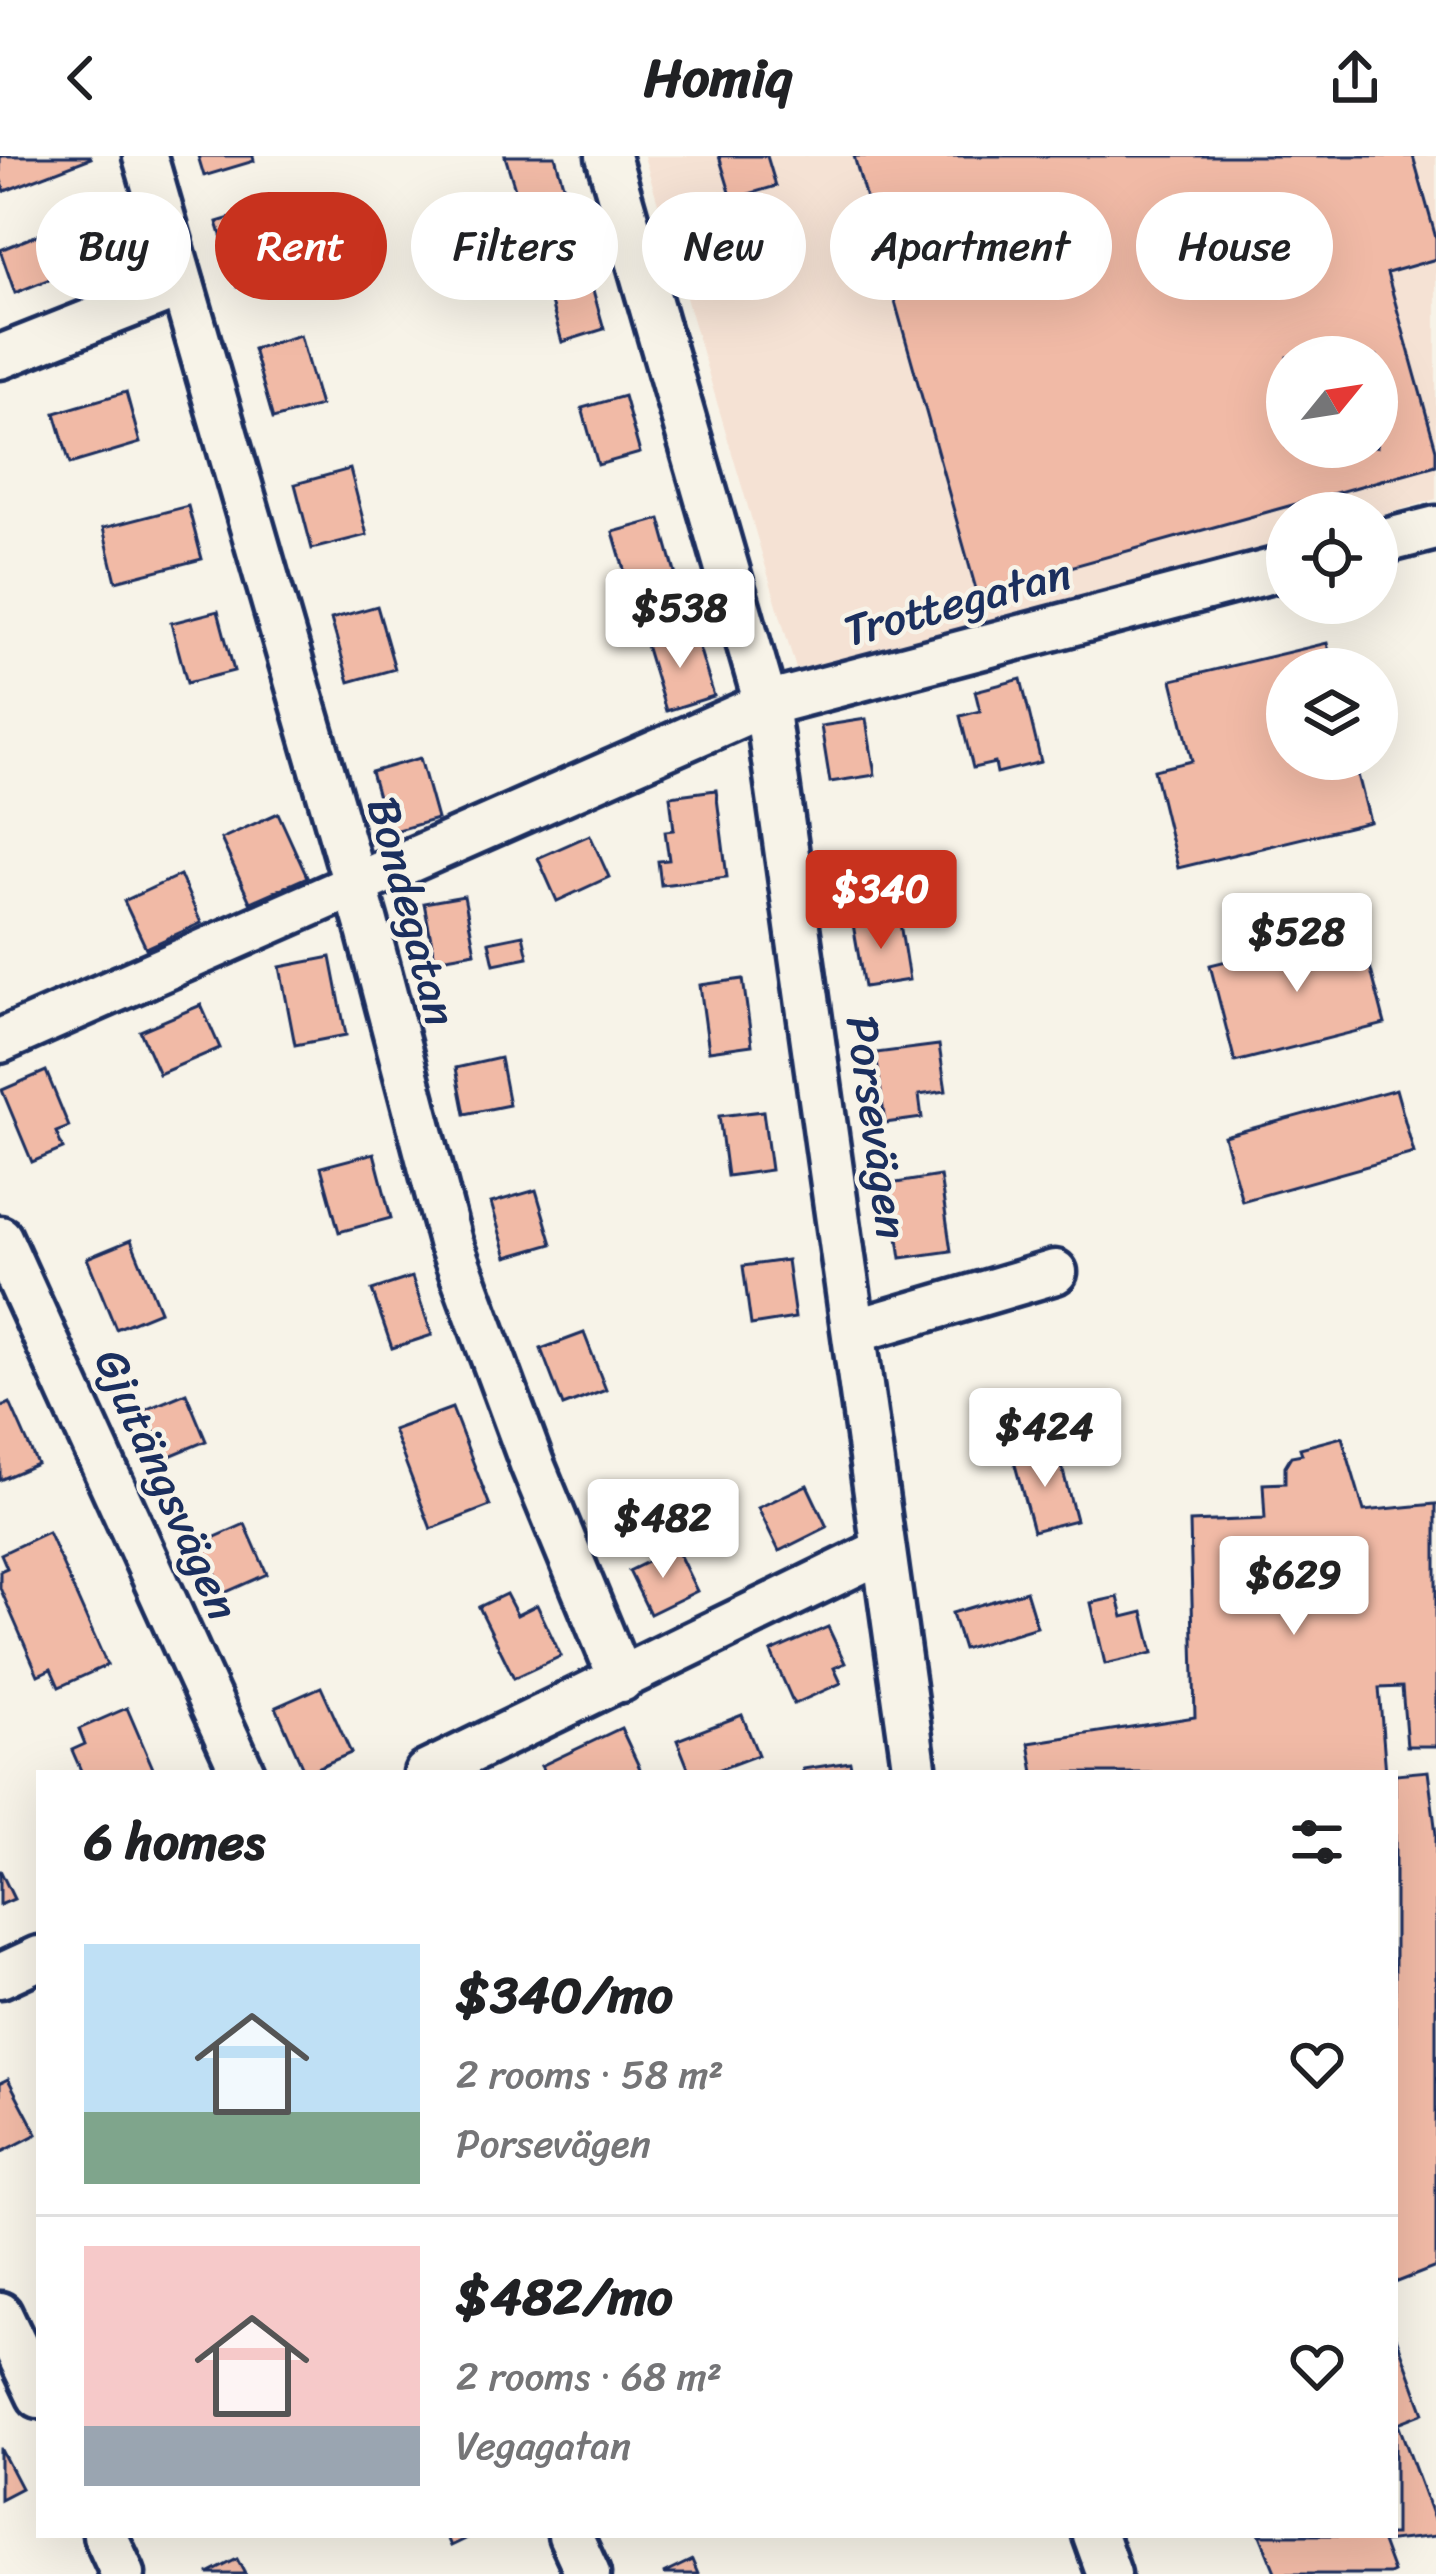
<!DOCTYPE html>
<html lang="en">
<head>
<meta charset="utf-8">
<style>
  :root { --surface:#fff; --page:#f2f2f2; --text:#202124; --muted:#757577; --line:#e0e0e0; --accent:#c8321e }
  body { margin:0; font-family:Sriracha,sans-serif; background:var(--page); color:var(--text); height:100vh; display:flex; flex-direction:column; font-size:45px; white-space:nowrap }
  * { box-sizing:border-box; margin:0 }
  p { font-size:39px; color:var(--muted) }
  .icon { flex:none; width:66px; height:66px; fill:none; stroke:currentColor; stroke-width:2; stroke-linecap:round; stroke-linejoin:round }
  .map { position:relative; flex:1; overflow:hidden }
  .panel { position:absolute; left:36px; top:1614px; width:1362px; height:768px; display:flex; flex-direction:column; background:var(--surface); border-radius:0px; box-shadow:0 12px 48px #0002 }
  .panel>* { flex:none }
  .top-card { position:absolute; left:36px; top:36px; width:1365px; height:108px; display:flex; gap:24px }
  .needle { width:78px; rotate:60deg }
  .tools { position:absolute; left:1266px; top:180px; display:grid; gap:24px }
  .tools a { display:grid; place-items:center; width:132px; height:132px; border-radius:50%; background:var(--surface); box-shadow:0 12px 48px #0002; font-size:60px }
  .price { position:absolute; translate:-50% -102px; padding:0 27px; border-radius:12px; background:#fff; color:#222; font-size:39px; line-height:78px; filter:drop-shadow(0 3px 6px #0008) }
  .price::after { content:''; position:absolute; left:50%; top:72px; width:36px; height:27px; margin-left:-18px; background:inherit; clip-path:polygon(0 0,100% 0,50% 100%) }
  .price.current { background:var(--accent); color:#fff }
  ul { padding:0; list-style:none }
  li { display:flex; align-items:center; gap:36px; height:300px; padding:0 48px }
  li+li { border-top:3px solid var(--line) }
  li span { display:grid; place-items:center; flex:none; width:336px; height:240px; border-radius:0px; color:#555 }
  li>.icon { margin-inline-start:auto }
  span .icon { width:144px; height:144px; fill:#fffc; stroke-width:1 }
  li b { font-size:51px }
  h2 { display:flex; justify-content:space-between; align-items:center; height:144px; padding:0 48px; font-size:51px }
  .pill { padding:0 42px; border-radius:54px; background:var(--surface); box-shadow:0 12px 48px #0002; font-size:42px; line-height:108px }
  .pill.current { background:var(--accent); color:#fff }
  header { display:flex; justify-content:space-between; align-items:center; height:156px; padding:0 48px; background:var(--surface); font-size:54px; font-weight:700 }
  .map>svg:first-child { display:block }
  .built { fill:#f5e2d4; fill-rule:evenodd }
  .building { fill:#f1baa6; stroke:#1b2f5e; stroke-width:3; fill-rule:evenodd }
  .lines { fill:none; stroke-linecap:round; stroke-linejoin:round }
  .minor-casing { stroke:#1b2f5e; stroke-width:51 }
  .minor { stroke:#f7f3e8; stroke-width:42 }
  .labels { text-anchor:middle; stroke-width:9; stroke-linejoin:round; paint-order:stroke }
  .street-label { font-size:45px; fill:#1b2f5e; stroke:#f7f3e8 }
</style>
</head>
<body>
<header><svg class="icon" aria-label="back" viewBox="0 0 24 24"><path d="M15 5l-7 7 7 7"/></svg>Homiq<svg class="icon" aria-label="share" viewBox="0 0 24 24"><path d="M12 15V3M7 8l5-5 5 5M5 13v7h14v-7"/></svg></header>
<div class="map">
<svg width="1436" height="2418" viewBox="0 0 1436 2418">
  <rect width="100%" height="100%" fill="#f7f3e8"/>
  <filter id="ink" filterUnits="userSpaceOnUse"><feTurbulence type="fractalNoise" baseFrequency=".00833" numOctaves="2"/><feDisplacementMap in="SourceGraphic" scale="24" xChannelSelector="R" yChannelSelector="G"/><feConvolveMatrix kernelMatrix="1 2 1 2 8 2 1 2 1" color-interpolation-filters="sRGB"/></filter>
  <g filter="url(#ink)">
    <!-- built -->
    <path class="built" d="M644,0H1436V343L1377,361V357H1287V387L1043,459L796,513ZM1287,201H1377V291H1287Z"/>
    <!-- building -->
    <g class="building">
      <path d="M0,0H90L91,2L5,35L0,22Z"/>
      <path d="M198,0H253L254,5L204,20Z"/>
      <path d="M505,0H555L568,46L523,59Z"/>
      <path d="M719,0H767L776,30L732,43Z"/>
      <path d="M854,0H1413L1436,82V103L1387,117L1436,293V309L977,437ZM1287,201H1377V291H1287Z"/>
      <path d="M270,50L290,115L237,131L217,66Z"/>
      <path d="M83,61L100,103L15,137L0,94Z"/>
      <path d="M587,113L604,173L562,186L545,125Z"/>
      <path d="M300,179L320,250L273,263L253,193Z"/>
      <path d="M126,236L140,287L70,308L55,257Z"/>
      <path d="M624,240L640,297L598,309L582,252Z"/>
      <path d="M350,313L367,379L312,393L295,328Z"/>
      <path d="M188,350L202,403L116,425L103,372Z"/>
      <path d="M660,363L676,420L630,434L613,376Z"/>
      <path d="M377,450L395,513L349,526L331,463Z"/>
      <path d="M218,455L234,515L187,527L171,467Z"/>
      <path d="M694,475L714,540L666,555L646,489Z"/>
      <path d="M1327,487L1333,513H1287V603H1354L1370,666L1178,712L1154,614L1192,605L1172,524Z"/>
      <path d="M1021,523L1041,606L997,617L995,607L973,612L960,560L980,555L975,535Z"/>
      <path d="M866,563L875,619L830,626L821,570Z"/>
      <path d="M420,602L437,663L388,677L371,616Z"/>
      <path d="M716,634L727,721L661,729L658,705L669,704L665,675L674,674L670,640Z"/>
      <path d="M278,657L307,721L250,746L221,683Z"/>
      <path d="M590,679L609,721L557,745L538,702Z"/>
      <path d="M180,719L201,767L146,792L124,745Z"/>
      <path d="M464,740L475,796L435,803L424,747Z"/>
      <path d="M899,761L909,824L864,831L853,768Z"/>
      <path d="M1360,772L1385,868L1235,906L1210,809Z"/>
      <path d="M523,779L528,801L494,808L489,786Z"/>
      <path d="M331,801L346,879L295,889L280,811Z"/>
      <path d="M743,823L752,889L709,895L700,829Z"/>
      <path d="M201,849L220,892L159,918L140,875Z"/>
      <path d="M939,889L946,935L919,939L922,962L885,967L876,897Z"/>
      <path d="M500,902L509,949L465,958L456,912Z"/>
      <path d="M46,915L69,971L56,976L63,993L32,1006L2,934Z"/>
      <path d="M1396,933L1414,997L1242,1045L1224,980Z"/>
      <path d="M763,955L771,1014L727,1020L719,960Z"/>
      <path d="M374,997L391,1062L339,1076L321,1011Z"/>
      <path d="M940,1020L951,1095L901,1102L890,1028Z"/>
      <path d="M536,1034L552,1088L507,1101L491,1047Z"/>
      <path d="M131,1084L160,1155L116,1173L87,1102Z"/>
      <path d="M787,1104L795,1162L751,1169L743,1110Z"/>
      <path d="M412,1121L432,1179L392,1192L372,1134Z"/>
      <path d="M584,1177L606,1234L563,1250L541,1193Z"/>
      <path d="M186,1237L206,1285L165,1302L145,1254Z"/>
      <path d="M10,1247L37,1308L0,1324V1252Z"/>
      <path d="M452,1252L490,1350L431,1373L393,1274Z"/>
      <path d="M1342,1281L1364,1355L1436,1348V1590H1407L1402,1531L1379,1532L1386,1617H1034L1029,1587L1195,1561L1190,1366L1265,1363L1263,1328L1285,1327V1310L1291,1300L1302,1298L1300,1292Z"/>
      <path d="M1057,1293L1076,1364L1033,1375L1014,1305Z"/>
      <path d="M807,1329L827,1371L779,1395L758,1352Z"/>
      <path d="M245,1368L267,1418L224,1437L202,1387Z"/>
      <path d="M48,1376L107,1509L59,1531L51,1513L38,1519L0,1432V1415L7,1412L1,1398Z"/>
      <path d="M676,1392L697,1435L650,1458L629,1415Z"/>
      <path d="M1026,1435L1037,1471L963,1493L952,1457Z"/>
      <path d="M506,1438L517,1459L537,1449L561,1500L514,1522L479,1451Z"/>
      <path d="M1118,1441L1123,1461L1143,1456L1153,1497L1105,1508L1091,1447Z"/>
      <path d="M828,1471L845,1507L834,1512L841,1527L794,1548L771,1496Z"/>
      <path d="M321,1531L351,1597L305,1617L276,1551Z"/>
      <path d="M127,1552L155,1617H82L72,1594L85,1588L79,1573Z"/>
      <path d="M742,1559L758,1599L710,1617H690L677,1584Z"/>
      <path d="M621,1572L642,1617H545L541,1610Z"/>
      <path d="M850,1606L852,1617H803V1613Z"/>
      <path d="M1428,1615L1436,1678V2111L1395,2127V1618Z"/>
      <path d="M0,1714L14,1743L0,1749Z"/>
      <path d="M8,1923L37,1978L0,1997V1927Z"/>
      <path d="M1395,2178L1424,2257L1398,2267L1436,2369V2380L1382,2386L1393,2416L1389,2418H1276L1260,2379H1395Z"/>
      <path d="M0,2292L21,2332L0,2343Z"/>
      <path d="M446,2379H474L451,2390Z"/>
      <path d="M237,2403L245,2418H208Z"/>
      <path d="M692,2404L698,2418H663Z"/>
    </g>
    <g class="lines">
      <!-- minor casing -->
      <g class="minor-casing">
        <g id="minor">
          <path d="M145,0L366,766L450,1086L532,1308L621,1524"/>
          <path d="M608,0L766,548L915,1617"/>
          <path d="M0,201L182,129"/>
          <path d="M1377,387L1436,372"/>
          <path d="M0,885L766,548L1287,411"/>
          <path d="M0,1082L243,1617"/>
          <path d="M855,1175L1055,1116"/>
          <path d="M426,1617L882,1395"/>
          <path d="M0,1820L39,1802"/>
          <path d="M0,2158L39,2240"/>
          <path d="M105,2379L123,2418"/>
          <path d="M570,2379L588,2418"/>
          <path d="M1095,2379L1109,2418"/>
        </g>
      </g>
      <!-- minor -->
      <use href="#minor" class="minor"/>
    </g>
  </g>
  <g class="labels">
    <!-- street labels -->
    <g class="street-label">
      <text transform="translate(957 445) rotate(-15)" y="16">Trottegatan</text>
      <text transform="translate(413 755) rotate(75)" y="16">Bondegatan</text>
      <text transform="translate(878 971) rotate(82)" y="16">Porsevägen</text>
      <text transform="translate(168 1328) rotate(66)" y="16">Gjutängsvägen</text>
    </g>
  </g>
</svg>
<div class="tools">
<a><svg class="needle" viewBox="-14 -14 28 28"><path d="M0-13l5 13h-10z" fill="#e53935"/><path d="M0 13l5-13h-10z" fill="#757577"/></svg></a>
<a><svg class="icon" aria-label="locate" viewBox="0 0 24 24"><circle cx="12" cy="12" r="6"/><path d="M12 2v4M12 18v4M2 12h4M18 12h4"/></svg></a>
<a><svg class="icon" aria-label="layers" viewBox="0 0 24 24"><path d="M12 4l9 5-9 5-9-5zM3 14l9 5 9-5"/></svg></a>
</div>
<b class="price" style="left:680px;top:515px">$538</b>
<b class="price current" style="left:881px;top:796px">$340</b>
<b class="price" style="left:1297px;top:839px">$528</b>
<b class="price" style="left:1045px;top:1334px">$424</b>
<b class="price" style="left:663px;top:1425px">$482</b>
<b class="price" style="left:1294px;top:1482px">$629</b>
<div class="top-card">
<a class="pill">Buy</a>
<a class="pill current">Rent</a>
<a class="pill">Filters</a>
<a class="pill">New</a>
<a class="pill">Apartment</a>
<a class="pill">House</a>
</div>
<section class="panel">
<h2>6 homes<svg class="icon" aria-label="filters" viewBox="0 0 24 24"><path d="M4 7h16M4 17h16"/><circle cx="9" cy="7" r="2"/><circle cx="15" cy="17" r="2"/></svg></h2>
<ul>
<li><span style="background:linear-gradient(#bfe0f5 70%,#7fa58c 0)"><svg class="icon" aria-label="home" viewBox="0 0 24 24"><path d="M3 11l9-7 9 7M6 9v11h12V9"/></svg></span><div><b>$340/mo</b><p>2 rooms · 58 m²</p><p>Porsevägen</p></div><svg class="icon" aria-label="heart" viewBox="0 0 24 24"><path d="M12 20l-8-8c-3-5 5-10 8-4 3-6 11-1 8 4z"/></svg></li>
<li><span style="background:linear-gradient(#f6c9c9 75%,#9aa5b1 0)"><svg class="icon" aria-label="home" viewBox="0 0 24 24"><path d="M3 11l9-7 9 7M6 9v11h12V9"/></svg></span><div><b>$482/mo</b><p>2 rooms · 68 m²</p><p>Vegagatan</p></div><svg class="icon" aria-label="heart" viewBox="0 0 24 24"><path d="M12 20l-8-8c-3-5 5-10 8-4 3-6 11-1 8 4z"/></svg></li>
</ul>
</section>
</div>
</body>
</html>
